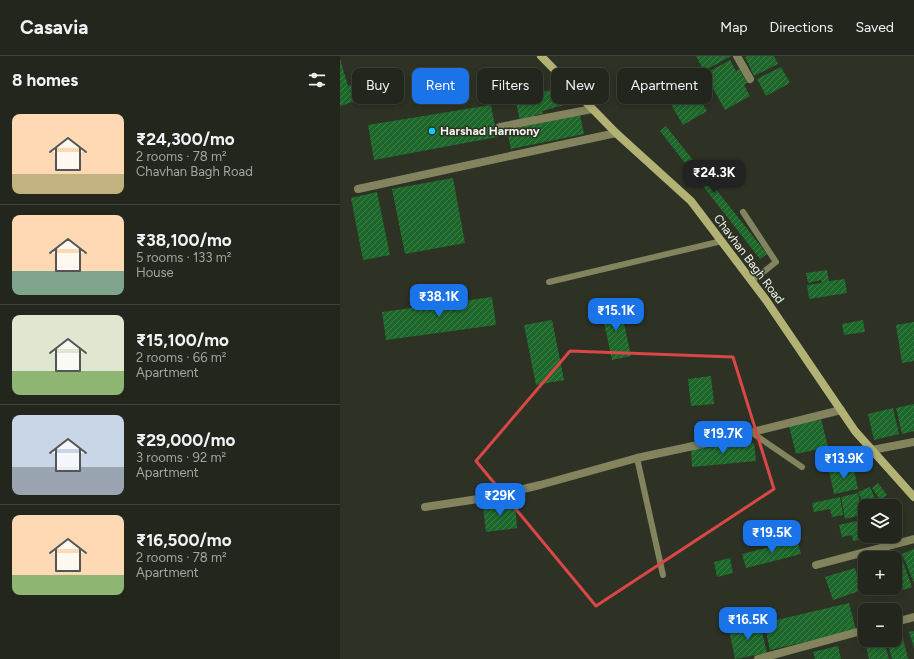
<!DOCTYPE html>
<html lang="en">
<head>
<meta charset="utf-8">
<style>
  :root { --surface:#22261c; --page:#2a2e25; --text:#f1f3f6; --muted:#a2a5a3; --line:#3f433b; --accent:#1a73e8 }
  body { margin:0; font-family:Figtree,sans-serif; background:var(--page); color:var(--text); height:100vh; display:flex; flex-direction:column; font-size:15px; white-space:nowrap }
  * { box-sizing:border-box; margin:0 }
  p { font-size:13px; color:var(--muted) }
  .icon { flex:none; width:22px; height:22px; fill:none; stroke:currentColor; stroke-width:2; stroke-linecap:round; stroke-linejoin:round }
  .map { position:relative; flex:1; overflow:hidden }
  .side { display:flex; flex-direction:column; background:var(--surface); width:340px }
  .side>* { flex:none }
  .guide { position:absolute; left:12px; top:12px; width:380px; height:36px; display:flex; gap:8px }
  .buttons { position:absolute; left:518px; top:443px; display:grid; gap:8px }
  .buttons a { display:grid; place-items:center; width:44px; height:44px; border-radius:8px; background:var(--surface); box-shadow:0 2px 6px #0003,0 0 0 1px var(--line); font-size:20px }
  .price { position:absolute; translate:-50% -34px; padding:0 9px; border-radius:8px; background:var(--accent); color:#fff; font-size:13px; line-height:26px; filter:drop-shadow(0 1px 2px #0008) }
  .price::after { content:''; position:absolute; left:50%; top:24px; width:12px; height:9px; margin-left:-6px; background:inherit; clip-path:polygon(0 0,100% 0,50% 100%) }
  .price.current { background:#222; color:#fff }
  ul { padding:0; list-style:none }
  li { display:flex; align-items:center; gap:12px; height:100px; padding:0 12px }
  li+li { border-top:1px solid var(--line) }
  li span { display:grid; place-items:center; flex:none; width:112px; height:80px; border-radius:8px; color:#555 }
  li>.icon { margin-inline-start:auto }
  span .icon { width:48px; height:48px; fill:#fffc; stroke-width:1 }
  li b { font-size:17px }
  h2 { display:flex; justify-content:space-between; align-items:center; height:48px; padding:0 12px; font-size:17px }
  .pill { padding:0 14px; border-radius:8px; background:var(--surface); box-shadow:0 2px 6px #0003,0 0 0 1px var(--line); font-size:14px; line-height:36px }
  .pill.current { background:var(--accent); color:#fff }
  header { display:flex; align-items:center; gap:24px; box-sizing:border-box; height:56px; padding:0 20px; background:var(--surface); border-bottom:1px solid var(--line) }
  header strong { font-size:19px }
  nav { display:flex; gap:22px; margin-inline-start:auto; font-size:14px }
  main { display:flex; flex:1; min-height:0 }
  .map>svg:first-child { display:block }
  .building { fill:url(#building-hatch) }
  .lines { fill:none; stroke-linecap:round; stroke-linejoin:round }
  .lane { stroke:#83835e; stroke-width:6 }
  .street { stroke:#83835e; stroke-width:8 }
  .secondary { stroke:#b3b275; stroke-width:8 }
  .marked { fill:none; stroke:#da4746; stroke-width:3; stroke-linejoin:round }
  .poi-dot { fill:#12cafb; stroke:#2d3225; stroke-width:1.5 }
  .labels { text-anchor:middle; stroke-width:3; stroke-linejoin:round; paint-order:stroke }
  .poi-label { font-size:12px; font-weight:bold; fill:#f2f6ee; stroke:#2d3225; text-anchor:start }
  .street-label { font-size:12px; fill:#f2f6ee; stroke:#2d3225 }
</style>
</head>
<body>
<header>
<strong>Casavia</strong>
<nav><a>Map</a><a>Directions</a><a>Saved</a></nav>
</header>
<main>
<section class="side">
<h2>8 homes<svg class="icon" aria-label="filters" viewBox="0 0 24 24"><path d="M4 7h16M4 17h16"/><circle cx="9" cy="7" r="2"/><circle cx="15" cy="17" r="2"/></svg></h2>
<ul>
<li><span style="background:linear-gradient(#ffd9b3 75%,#c2b280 0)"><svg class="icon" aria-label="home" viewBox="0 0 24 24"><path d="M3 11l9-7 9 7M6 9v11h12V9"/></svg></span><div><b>₹24,300/mo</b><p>2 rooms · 78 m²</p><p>Chavhan Bagh Road</p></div></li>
<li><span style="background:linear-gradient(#ffd9b3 70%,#7fa58c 0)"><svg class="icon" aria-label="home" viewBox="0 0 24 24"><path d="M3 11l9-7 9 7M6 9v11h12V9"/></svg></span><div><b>₹38,100/mo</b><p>5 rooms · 133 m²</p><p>House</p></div></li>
<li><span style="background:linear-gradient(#dfe7d0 70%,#8fb573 0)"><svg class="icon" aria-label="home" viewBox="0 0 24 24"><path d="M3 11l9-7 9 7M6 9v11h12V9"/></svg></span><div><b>₹15,100/mo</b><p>2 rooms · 66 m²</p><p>Apartment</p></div></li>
<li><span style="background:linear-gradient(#c9d6e8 65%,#9aa5b1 0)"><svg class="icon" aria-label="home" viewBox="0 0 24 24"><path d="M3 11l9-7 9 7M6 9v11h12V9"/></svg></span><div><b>₹29,000/mo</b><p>3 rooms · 92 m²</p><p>Apartment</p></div></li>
<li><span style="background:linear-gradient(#ffd9b3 75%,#8fb573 0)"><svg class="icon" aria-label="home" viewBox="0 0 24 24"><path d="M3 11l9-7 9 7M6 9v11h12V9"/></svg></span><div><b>₹16,500/mo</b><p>2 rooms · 78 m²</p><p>Apartment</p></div></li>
</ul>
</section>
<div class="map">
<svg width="574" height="603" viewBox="0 0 574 603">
  <defs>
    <pattern id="building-hatch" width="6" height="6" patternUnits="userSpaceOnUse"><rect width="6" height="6" fill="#1e672a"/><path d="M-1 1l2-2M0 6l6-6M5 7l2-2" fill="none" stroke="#3f7d49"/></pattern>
  </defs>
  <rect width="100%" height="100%" fill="#2d3225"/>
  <!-- building -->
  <g class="building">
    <path d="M356,0H391L364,15Z"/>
    <path d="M408,0H434L438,8L414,20L405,1Z"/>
    <path d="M0,3L8,30L17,27L22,43L0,50Z"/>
    <path d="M390,4L396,15L399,13L407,27L404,29L410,40L385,54L365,18Z"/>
    <path d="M441,11L450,27L426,40L417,23Z"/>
    <path d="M195,13L198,33L154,40L151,21Z"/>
    <path d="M342,13L367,55L343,69L318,26Z"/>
    <path d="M212,34L213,40L222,38L224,49L202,55L203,58L195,59V63L180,65L175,41Z"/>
    <path d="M151,49L157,81L34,104L28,69Z"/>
    <path d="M240,59L244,78L171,93L167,74Z"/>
    <path d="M326,70L427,198L420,203L320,75Z"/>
    <path d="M113,122L125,187L65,198L52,133Z"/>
    <path d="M37,136L50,199L23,204L11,142Z"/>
    <path d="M487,214L489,225L505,223L507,237L469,243L467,229L482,227L481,224L468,227L466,217Z"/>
    <path d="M152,241L156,269L46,284L42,256Z"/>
    <path d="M280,248L291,300L272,304L261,252Z"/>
    <path d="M212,264L224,324L196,329L184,269Z"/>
    <path d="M523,264L525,276L504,279L502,268Z"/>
    <path d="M574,266V305L562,307L556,269Z"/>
    <path d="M371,320L374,348L351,350L348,323Z"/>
    <path d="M574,348V375L562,378L556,352Z"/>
    <path d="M553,352L559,378L534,384L528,358Z"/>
    <path d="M481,363L488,391L456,398L449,370Z"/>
    <path d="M414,387L416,405L352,411L351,393Z"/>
    <path d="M513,409L518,433L494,438L489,415Z"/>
    <path d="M538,427L547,439L540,444L532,432Z"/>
    <path d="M530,431L537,447L524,450L518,436Z"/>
    <path d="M518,437L522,459L505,463L501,441Z"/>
    <path d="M500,441L503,459L492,461L490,453L474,456L472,447Z"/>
    <path d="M175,447L177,472L146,476L143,451Z"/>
    <path d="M555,457H557L561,476L555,477Z"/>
    <path d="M525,463V480L536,481L513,485L512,479L502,481L499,469Z"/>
    <path d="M457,484L461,498L406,512L402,498Z"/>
    <path d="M574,493V527L562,498Z"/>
    <path d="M560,497L572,531L553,537L552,532H555V502H546Z"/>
    <path d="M390,502L393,517L377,521L374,506Z"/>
    <path d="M515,512L522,534L493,544L485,521Z"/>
    <path d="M509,547L516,574L430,594L424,567Z"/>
    <path d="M420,567L427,597L395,603L389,574Z"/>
    <path d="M574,575V592L569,576Z"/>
    <path d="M562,578L568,603H552L547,584H555V579Z"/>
    <path d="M535,584H544L549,603H529L525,586Z"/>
    <path d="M498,590L501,603H475L473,596Z"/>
  </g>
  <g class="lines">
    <!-- lane -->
    <g class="lane">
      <path d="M403,156L436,206L412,225"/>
      <path d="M209,226L382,185"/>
      <path d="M411,376L462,411"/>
      <path d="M297,402L323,519"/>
    </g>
    <!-- street -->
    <g class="street">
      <path d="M397,0L410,23"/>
      <path d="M160,71L252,53"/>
      <path d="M18,133L276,77"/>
      <path d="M532,394L574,386"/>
      <path d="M85,451L145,442L200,429L297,402L372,386L501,354"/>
      <path d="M476,509L574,483"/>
      <path d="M555,566L574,561"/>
      <path d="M418,603L525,574"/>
    </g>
    <!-- secondary -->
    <path class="secondary" d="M201,0L276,77L351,145L426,244L515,375L574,441"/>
  </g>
  <!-- marked area -->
  <path class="marked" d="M230,295L393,301L434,433L256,550L136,405Z"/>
  <!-- markers -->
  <circle class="poi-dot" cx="92" cy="75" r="4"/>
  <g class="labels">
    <!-- poi labels -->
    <g class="poi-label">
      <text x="100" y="79">Harshad Harmony</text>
    </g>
    <!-- street labels -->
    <g class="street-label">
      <text transform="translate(409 203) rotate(53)" y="4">Chavhan Bagh Road</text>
    </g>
  </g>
</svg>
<div class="buttons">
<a><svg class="icon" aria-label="layers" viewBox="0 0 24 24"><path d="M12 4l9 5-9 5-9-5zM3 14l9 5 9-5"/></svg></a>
<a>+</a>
<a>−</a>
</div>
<b class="price current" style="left:374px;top:138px">₹24.3K</b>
<b class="price" style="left:99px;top:262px">₹38.1K</b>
<b class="price" style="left:276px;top:276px">₹15.1K</b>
<b class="price" style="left:383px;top:399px">₹19.7K</b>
<b class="price" style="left:504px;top:424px">₹13.9K</b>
<b class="price" style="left:160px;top:461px">₹29K</b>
<b class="price" style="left:432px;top:498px">₹19.5K</b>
<b class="price" style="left:408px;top:585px">₹16.5K</b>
<div class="guide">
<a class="pill">Buy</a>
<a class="pill current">Rent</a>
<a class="pill">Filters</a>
<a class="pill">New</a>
<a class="pill">Apartment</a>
</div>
</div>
</main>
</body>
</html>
